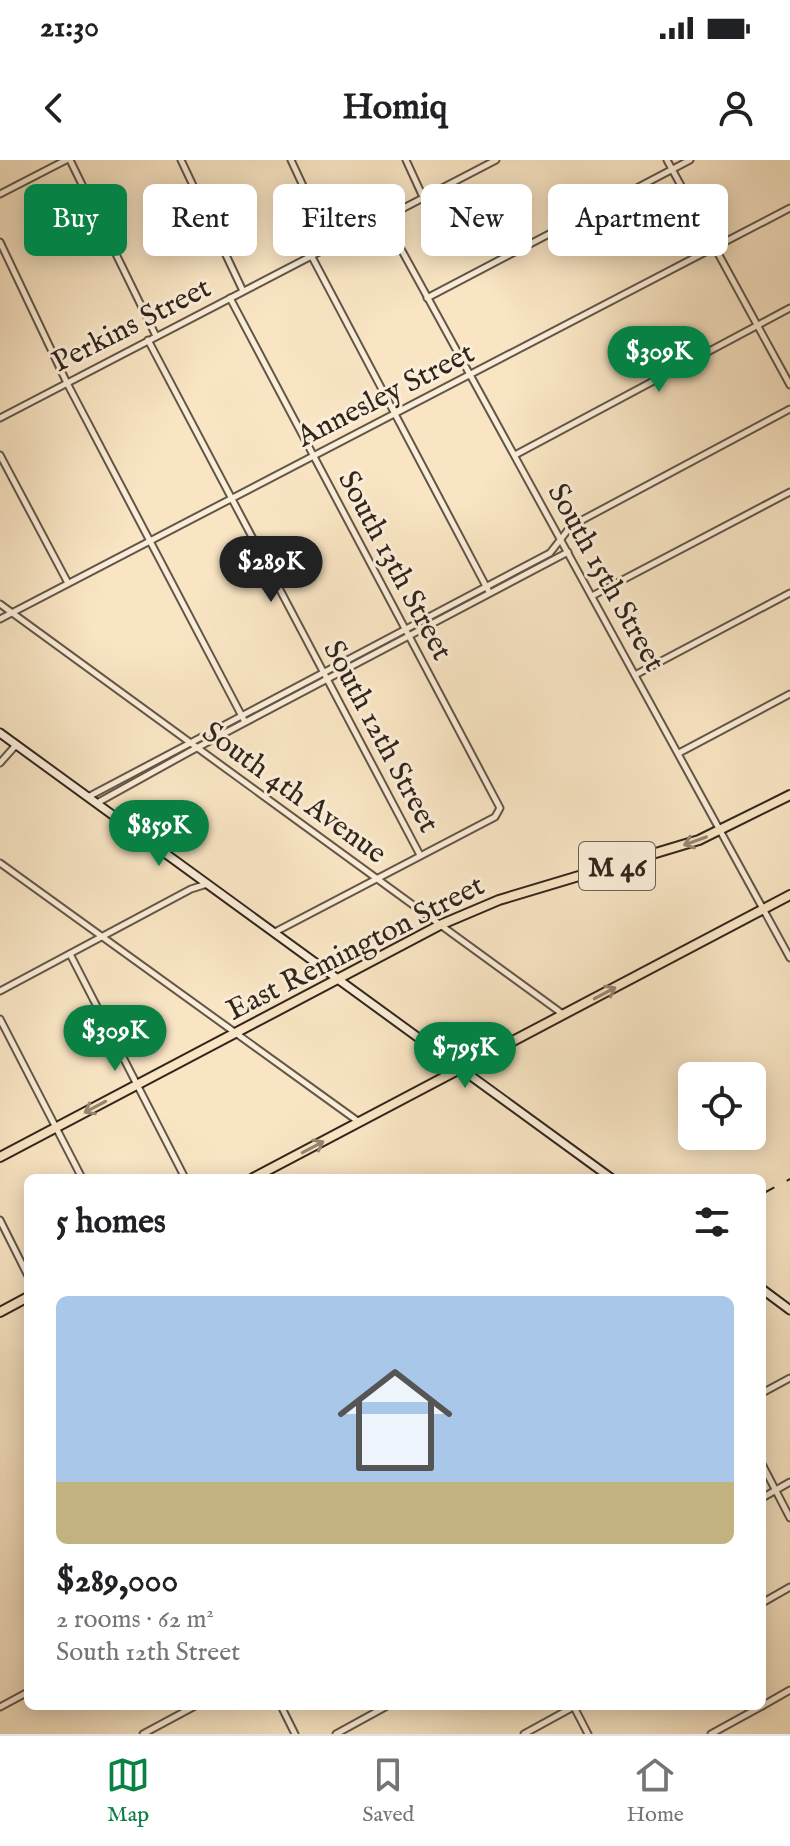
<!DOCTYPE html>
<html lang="en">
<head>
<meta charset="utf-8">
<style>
  :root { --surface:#fff; --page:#f2f2f2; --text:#202124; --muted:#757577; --line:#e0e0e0; --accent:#0b8043 }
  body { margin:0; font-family:"IM FELL English",serif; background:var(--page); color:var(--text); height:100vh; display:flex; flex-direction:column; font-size:30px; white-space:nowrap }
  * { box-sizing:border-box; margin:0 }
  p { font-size:26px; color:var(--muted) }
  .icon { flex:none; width:44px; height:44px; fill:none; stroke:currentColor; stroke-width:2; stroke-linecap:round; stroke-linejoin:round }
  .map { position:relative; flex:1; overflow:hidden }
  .side { position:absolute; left:24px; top:1014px; width:742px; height:536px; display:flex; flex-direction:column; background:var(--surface); border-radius:12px; box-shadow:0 4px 20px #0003 }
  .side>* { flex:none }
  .top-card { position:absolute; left:24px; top:24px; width:742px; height:72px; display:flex; gap:16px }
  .buttons { position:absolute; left:678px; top:902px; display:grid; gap:16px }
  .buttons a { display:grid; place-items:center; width:88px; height:88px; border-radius:12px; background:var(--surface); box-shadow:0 4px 20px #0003; font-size:40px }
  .price { position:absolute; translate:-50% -68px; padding:0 18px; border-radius:28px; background:var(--accent); color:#fff; font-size:26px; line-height:52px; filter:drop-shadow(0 2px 4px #0008) }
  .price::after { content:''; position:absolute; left:50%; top:48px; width:24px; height:18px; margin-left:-12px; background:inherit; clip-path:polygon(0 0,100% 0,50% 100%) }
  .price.on { background:#222; color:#fff }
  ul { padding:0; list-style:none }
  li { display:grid; align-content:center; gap:16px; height:424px; padding:0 32px }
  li+li { border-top:2px solid var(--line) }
  li span { display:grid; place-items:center; height:248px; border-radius:12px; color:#555 }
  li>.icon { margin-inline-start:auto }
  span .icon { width:144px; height:144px; fill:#fffc; stroke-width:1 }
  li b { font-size:34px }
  h2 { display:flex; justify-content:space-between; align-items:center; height:96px; padding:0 32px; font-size:34px }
  .tag { padding:0 28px; border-radius:12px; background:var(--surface); box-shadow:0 4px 20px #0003; font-size:28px; line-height:72px }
  .tag.on { background:var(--accent); color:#fff }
  .status { display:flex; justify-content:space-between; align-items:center; height:56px; padding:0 40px; background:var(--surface); direction:ltr }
  .status svg { height:22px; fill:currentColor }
  header { display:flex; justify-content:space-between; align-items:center; height:104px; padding:0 32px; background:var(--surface); font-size:36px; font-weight:800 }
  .dock { display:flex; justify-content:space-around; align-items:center; height:112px; border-top:2px solid var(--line); background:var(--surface); font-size:22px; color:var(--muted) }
  .dock a { display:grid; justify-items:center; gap:4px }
  .dock .on { color:var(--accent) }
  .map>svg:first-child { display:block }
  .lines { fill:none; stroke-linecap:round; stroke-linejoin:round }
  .minor-casing { stroke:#635547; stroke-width:9 }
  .secondary-casing { stroke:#31251d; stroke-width:11 }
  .trunk-casing { stroke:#31251d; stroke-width:12 }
  .minor { stroke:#fbeed9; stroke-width:5 }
  .secondary { stroke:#fbeed9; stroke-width:7 }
  .trunk { stroke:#f9e5c4; stroke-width:8 }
  .rail { stroke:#31251d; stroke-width:2; stroke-dasharray:14 14; stroke-linecap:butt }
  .oneway { stroke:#958570 }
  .labels { text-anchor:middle; stroke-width:6; stroke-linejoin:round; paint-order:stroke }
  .shield { fill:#fbeed9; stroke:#6e6155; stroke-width:2 }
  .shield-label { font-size:28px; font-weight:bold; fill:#31251d }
  .street-label { font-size:30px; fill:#31251d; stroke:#fbeed9 }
</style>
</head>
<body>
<div class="status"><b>21:30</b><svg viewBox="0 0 49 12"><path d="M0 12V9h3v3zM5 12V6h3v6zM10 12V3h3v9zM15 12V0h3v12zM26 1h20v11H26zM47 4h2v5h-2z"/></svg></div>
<header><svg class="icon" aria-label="back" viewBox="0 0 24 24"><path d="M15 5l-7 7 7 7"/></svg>Homiq<svg class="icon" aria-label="person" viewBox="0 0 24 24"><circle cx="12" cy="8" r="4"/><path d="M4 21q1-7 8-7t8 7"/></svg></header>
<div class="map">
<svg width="790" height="1574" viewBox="0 0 790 1574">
  <rect width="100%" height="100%" fill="#f9e5c4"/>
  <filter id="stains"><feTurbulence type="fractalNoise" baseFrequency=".0025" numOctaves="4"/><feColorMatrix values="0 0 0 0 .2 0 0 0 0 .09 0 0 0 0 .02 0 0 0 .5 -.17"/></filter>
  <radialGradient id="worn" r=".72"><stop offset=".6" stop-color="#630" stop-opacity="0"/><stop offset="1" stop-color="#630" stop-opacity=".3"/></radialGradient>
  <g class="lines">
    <!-- minor casing -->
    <g class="minor-casing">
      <g id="minor">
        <path d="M70,0L156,176"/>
        <path d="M181,0L243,131"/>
        <path d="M291,0L330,84"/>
        <path d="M406,0L423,37"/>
        <path d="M667,0L790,225"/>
        <path d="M0,34L66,0"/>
        <path d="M384,58L790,798"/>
        <path d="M0,82L67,223L245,562"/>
        <path d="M311,95L488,430"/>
        <path d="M230,138L500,648L495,657L275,772"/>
        <path d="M427,138L690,0"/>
        <path d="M148,180L420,695"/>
        <path d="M0,258L496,0"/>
        <path d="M0,295L68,423"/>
        <path d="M515,295L790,148"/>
        <path d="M592,436L790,332"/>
        <path d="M0,444L564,855"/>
        <path d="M0,459L790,48"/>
        <path d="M635,515L790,433"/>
        <path d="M679,593L790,534"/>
        <path d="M0,603L16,585"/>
        <path d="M88,637L550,393L571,366L790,249"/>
        <path d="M97,643L189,592L568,392"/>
        <path d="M0,703L359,962"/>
        <path d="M70,794L185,1018"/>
        <path d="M0,831L191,729L207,724"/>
        <path d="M0,859L82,1018"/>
        <path d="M0,1060L28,1116"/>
        <path d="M762,1233L790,1218"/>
        <path d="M762,1304L790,1358"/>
        <path d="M762,1338L790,1322"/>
        <path d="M762,1443L790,1427"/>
        <path d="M281,1546L295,1574"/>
        <path d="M762,1546L790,1530"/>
        <path d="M0,1547L28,1532"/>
        <path d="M574,1547L588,1574"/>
        <path d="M143,1574L195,1546"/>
        <path d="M336,1574L387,1546"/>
        <path d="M524,1574L575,1546"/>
        <path d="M711,1574L762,1546"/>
      </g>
    </g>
    <!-- secondary casing -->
    <g class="secondary-casing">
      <g id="secondary">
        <path d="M0,573L611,1018"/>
        <path d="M762,1129L790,1150"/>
      </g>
    </g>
    <!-- trunk casing -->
    <g class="trunk-casing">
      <g id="trunk">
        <path d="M0,997L440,765L499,740L699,680L790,635"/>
        <path d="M253,1018L790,735"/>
        <path d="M0,1152L28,1137"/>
      </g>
    </g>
    <!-- minor -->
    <use href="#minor" class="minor"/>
    <!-- secondary -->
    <use href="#secondary" class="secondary"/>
    <!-- trunk -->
    <use href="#trunk" class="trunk"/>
    <!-- rail -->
    <path class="rail" d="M762,1034L790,1019"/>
  </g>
  <!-- one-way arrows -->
  <defs><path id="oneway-shaft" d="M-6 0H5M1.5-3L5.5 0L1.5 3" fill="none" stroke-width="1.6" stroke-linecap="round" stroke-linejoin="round" transform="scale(2)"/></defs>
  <g class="oneway">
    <use href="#oneway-shaft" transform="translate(695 681) rotate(160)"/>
    <use href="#oneway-shaft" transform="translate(605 833) rotate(-28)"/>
    <use href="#oneway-shaft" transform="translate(95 947) rotate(152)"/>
    <use href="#oneway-shaft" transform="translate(313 987) rotate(-28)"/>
  </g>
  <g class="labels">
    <!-- shield labels -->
    <rect class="shield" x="579" y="682" width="76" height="48" rx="6"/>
    <g class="shield-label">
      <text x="617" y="716">M 46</text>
    </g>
    <!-- street labels -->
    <g class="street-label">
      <text transform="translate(131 164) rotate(-27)" y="10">Perkins Street</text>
      <text transform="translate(385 234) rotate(-27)" y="10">Annesley Street</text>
      <text transform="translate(396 405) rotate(62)" y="10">South 13th Street</text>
      <text transform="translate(607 417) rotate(61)" y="10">South 15th Street</text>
      <text transform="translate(382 576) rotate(62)" y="10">South 12th Street</text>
      <text transform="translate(295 632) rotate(36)" y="10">South 4th Avenue</text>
      <text transform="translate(355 787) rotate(-27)" y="10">East Remington Street</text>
    </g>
  </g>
  <rect width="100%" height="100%" filter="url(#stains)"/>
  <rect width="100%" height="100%" fill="url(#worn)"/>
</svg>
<div class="buttons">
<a><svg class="icon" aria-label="locate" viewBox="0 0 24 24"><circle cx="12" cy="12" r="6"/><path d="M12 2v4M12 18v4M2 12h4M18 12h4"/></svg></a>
</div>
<b class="price" style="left:659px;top:234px">$309K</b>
<b class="price on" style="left:271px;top:444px">$289K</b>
<b class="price" style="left:159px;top:708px">$859K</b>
<b class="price" style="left:115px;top:913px">$309K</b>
<b class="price" style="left:465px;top:930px">$795K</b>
<div class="top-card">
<a class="tag on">Buy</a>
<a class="tag">Rent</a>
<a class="tag">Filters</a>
<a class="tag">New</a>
<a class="tag">Apartment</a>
</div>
<section class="side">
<h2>5 homes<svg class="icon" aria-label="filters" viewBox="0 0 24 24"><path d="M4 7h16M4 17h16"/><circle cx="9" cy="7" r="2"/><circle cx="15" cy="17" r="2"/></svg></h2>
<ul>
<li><span style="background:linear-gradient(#a9c7e8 75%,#c2b280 0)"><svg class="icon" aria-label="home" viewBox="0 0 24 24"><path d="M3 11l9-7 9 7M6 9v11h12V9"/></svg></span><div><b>$289,000</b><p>2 rooms · 62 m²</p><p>South 12th Street</p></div></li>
</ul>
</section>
</div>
<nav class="dock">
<a class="on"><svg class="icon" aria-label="map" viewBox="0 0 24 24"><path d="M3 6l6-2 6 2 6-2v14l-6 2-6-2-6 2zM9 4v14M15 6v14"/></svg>Map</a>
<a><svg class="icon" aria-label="saved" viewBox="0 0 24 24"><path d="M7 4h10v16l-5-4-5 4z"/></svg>Saved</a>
<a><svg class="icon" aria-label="home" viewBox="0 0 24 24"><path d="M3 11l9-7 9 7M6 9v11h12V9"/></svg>Home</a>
</nav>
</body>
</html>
